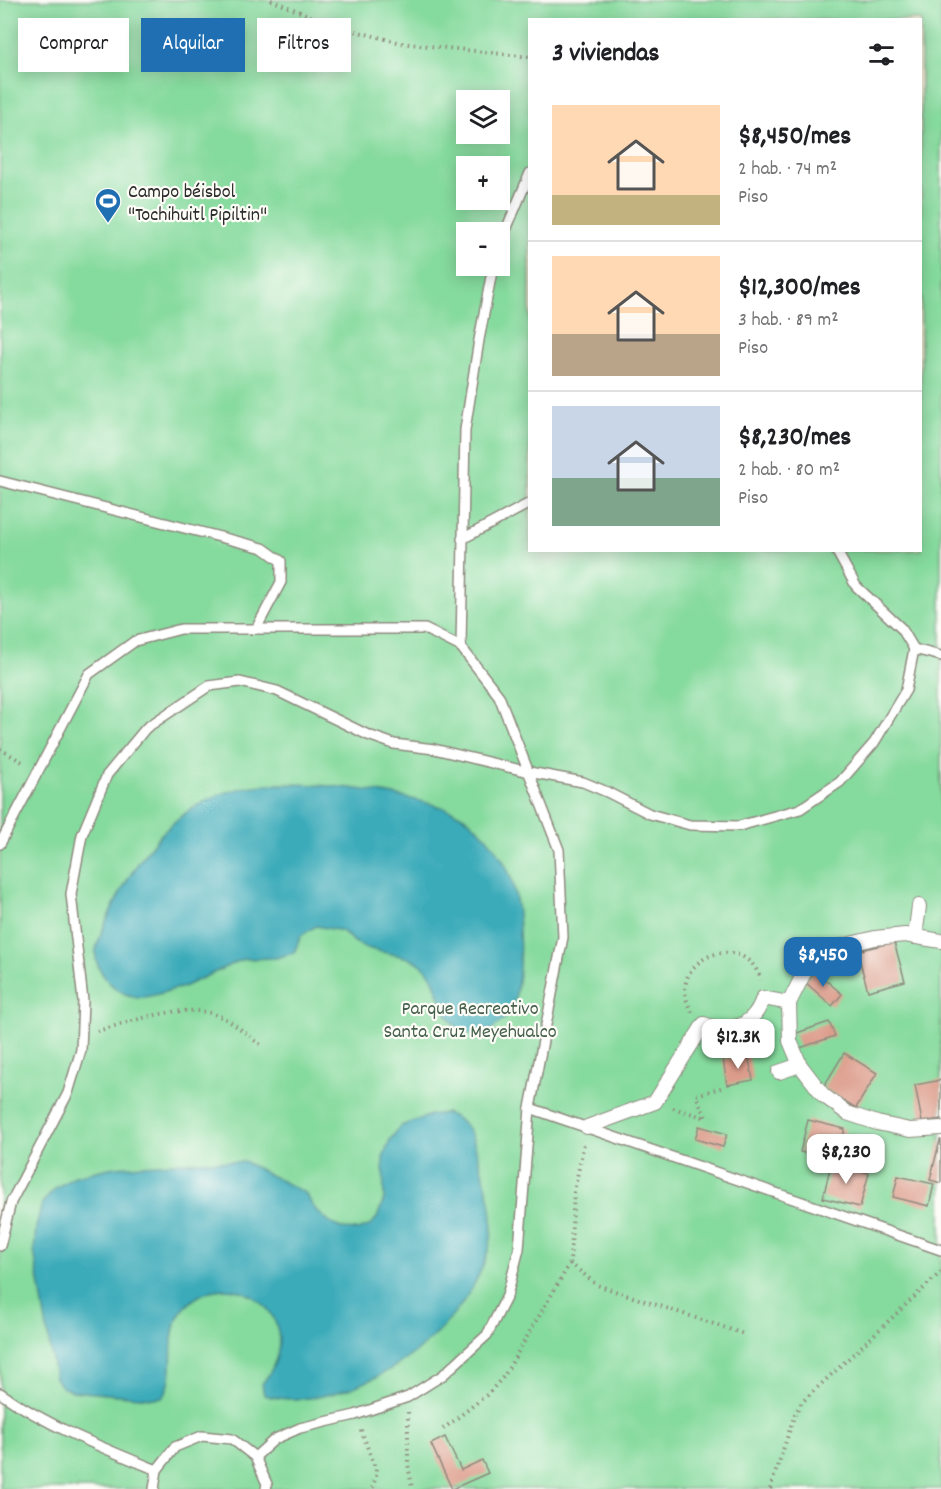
<!DOCTYPE html>
<html lang="es">
<head>
<meta charset="utf-8">
<style>
  :root { --surface:#fff; --page:#f6f6f6; --text:#202124; --muted:#757577; --line:#e0e0e0; --accent:#1f6fb2 }
  body { margin:0; font-family:Dekko,sans-serif; background:var(--page); color:var(--text); height:100vh; display:flex; flex-direction:column; font-size:22px; white-space:nowrap }
  * { box-sizing:border-box; margin:0 }
  p { font-size:20px; color:var(--muted) }
  .icon { flex:none; width:33px; height:33px; fill:none; stroke:currentColor; stroke-width:2; stroke-linecap:round; stroke-linejoin:round }
  .map { position:relative; flex:1; overflow:hidden }
  .side { position:absolute; left:528px; top:18px; width:394px; height:534px; display:flex; flex-direction:column; background:var(--surface); border-radius:0px; box-shadow:0 3px 15px #0003 }
  .side>* { flex:none }
  .top-card { position:absolute; left:18px; top:18px; width:420px; height:54px; display:flex; gap:12px }
  .tools { position:absolute; left:456px; top:90px; display:grid; gap:12px }
  .tools a { display:grid; place-items:center; width:54px; height:54px; border-radius:0px; background:var(--surface); box-shadow:0 3px 15px #0003; font-size:30px }
  .price { position:absolute; translate:-50% -51px; padding:0 14px; border-radius:12px; background:#fff; color:#222; font-size:20px; line-height:39px; filter:drop-shadow(0 2px 3px #0008) }
  .price::after { content:''; position:absolute; left:50%; top:36px; width:18px; height:14px; margin-left:-9px; background:inherit; clip-path:polygon(0 0,100% 0,50% 100%) }
  .price.active { background:var(--accent); color:#fff }
  ul { padding:0; list-style:none }
  li { display:flex; align-items:center; gap:18px; height:150px; padding:0 24px }
  li+li { border-top:2px solid var(--line) }
  li span { display:grid; place-items:center; flex:none; width:168px; height:120px; border-radius:0px; color:#555 }
  li>.icon { margin-inline-start:auto }
  span .icon { width:72px; height:72px; fill:#fffc; stroke-width:1 }
  li b { font-size:26px }
  h2 { display:flex; justify-content:space-between; align-items:center; height:72px; padding:0 24px; font-size:26px }
  .pill { padding:0 21px; border-radius:0px; background:var(--surface); box-shadow:0 3px 15px #0003; font-size:21px; line-height:54px }
  .pill.active { background:var(--accent); color:#fff }
  .map>svg:first-child { display:block }
  .green { fill:#85da9d; stroke:#588264; stroke-width:1.5; fill-rule:evenodd }
  .water { fill:#3baab9; stroke:#336a72; stroke-width:1.5 }
  .building { fill:#dd9d8c }
  .lines { fill:none; stroke-linecap:round; stroke-linejoin:round }
  .service-casing { stroke:#8e8a7e; stroke-width:12 }
  .pedestrian-casing { stroke:#8e8a7e; stroke-width:16 }
  .path { stroke:#8e8a7e; stroke-width:4; stroke-dasharray:1.5 4.5; stroke-linecap:butt }
  .service { stroke:#fff; stroke-width:9 }
  .pedestrian { stroke:#fff; stroke-width:14 }
  .labels { text-anchor:middle; stroke-width:4.5; stroke-linejoin:round; paint-order:stroke }
  .poi-label { font-size:20px; fill:#2b2b2b; stroke:#fdfcf7; text-anchor:start }
  .park-label { font-size:20px; fill:#46604d; stroke:#fdfcf7 }
</style>
</head>
<body>
<div class="map">
<svg width="941" height="1489" viewBox="0 0 941 1489">
  <rect width="100%" height="100%" fill="#fdfcf7"/>
  <filter id="ink" filterUnits="userSpaceOnUse"><feTurbulence type="fractalNoise" baseFrequency=".0167" numOctaves="2"/><feDisplacementMap in="SourceGraphic" scale="12" xChannelSelector="R" yChannelSelector="G"/><feConvolveMatrix kernelMatrix="1 2 1 2 8 2 1 2 1" color-interpolation-filters="sRGB"/></filter>
  <filter id="wash" filterUnits="userSpaceOnUse"><feTurbulence type="fractalNoise" baseFrequency=".008" numOctaves="4" result="noise"/><feDisplacementMap in="SourceGraphic" scale="24" xChannelSelector="R" yChannelSelector="G"/><feGaussianBlur stdDeviation="1.35" result="paint"/><feColorMatrix in="noise" values="0 0 0 0 0 0 0 0 0 0 0 0 0 0 0 0 0 1.4 0 .05"/><feComposite in="paint" operator="in"/></filter>
  <g filter="url(#wash)">
    <rect width="100%" height="100%" fill="#f2e9d0"/>
    <!-- green -->
    <path class="green" d="M0,0H941V1489H0ZM530,20H921V550H530ZM466,100H500V134H466ZM466,166H500V200H466ZM466,232H500V266H466Z"/>
    <!-- water -->
    <g class="water">
      <path d="M281,784C328,784 373,789 420,801C437,806 455,810 470,821C488,836 501,854 510,875C521,904 524,982 511,1010C508,1017 502,1021 496,1026C486,1035 476,1037 463,1031C439,1020 442,984 424,967C406,949 362,958 343,931L316,926L301,936L294,953L276,958L243,959L181,988C167,989 152,999 137,997C126,996 113,988 106,979C100,971 94,959 96,949C99,936 106,922 111,911C130,871 155,832 193,808C221,790 249,785 281,784Z"/>
      <path d="M446,1113C473,1124 472,1137 480,1163C488,1190 497,1219 489,1248C468,1320 396,1382 322,1396C302,1400 284,1401 264,1395L262,1384C316,1316 227,1256 183,1310C162,1335 180,1371 163,1397L152,1398L72,1391L61,1387L55,1378L34,1251L36,1227L42,1203L56,1188L75,1176L114,1167L201,1161L245,1162L305,1193L315,1209L330,1223L343,1229L357,1230L369,1226L377,1218L384,1199L383,1157L390,1140L401,1126L431,1115Z"/>
    </g>
    <g id="blocks">
      <!-- building -->
      <g class="building">
        <path d="M894,942L905,981L868,991L857,951Z"/>
        <path d="M814,970L842,994L832,1006L804,981Z"/>
        <path d="M829,1022L835,1036L800,1048L794,1034Z"/>
        <path d="M844,1053L877,1073L856,1108L823,1088Z"/>
        <path d="M748,1054L753,1080L727,1085L723,1059Z"/>
        <path d="M941,1080V1119L922,1122L915,1085Z"/>
        <path d="M808,1120L845,1129L837,1161L800,1152Z"/>
        <path d="M699,1126L727,1134L723,1147L695,1139Z"/>
        <path d="M940,1140H941V1183L930,1180Z"/>
        <path d="M831,1164L869,1173L860,1207L823,1198Z"/>
        <path d="M898,1176L934,1184L929,1206L893,1197Z"/>
        <path d="M445,1437L461,1470L482,1460L488,1473L452,1489L431,1444Z"/>
      </g>
    </g>
  </g>
  <g filter="url(#ink)">
    <use href="#blocks" fill-opacity="0" stroke="#8e8a7e" stroke-width="1.5"/>
    <g class="lines">
      <!-- service casing -->
      <g class="service-casing">
        <g id="service">
          <path d="M500,244L530,173"/>
          <path d="M0,481L263,548L281,561V582L256,629"/>
          <path d="M462,539L530,503"/>
          <path d="M461,647L465,430L479,340L493,266"/>
          <path d="M914,649L941,656"/>
          <path d="M0,844L89,674L135,641L181,629H425L461,647L499,696L559,850L563,937L530,1108L519,1249L507,1296L487,1335L443,1375L408,1397L355,1415L300,1428L275,1439L255,1457"/>
          <path d="M530,1108L941,1250"/>
          <path d="M0,1246L11,1202L68,1093L81,1050L83,1001L71,894L82,835L107,775L146,728L209,686L240,682L277,691L368,735L394,744L434,749L529,772L583,782L607,792L650,814L690,825L739,826L800,809L840,782L874,743L906,690L914,649L902,629L856,586L836,550"/>
          <path d="M0,1393C48,1426 103,1448 157,1470"/>
          <path d="M154,1489L157,1470L175,1447L202,1436L232,1439L255,1457L267,1484L266,1489"/>
        </g>
      </g>
      <!-- pedestrian casing -->
      <g class="pedestrian-casing">
        <g id="pedestrian">
          <path d="M915,937L919,906"/>
          <path d="M941,941L905,935L875,938L842,946L807,967L789,1003L790,1041L800,1065L823,1095L847,1113L877,1123L910,1130L941,1128"/>
          <path d="M740,1026L746,1050"/>
          <path d="M779,1072L800,1065"/>
          <path d="M587,1127L655,1102L704,1024C730,1035 754,1026 763,998L789,1003"/>
        </g>
      </g>
      <!-- path -->
      <g class="path">
        <path d="M271,0L332,25L401,43L530,57"/>
        <path d="M0,749L24,763"/>
        <path d="M692,1012C661,962 743,925 761,980"/>
        <path d="M97,1031C131,1022 185,1001 219,1016C234,1022 248,1036 261,1045"/>
        <path d="M673,1108L706,1118L696,1095L724,1087"/>
        <path d="M570,1263L597,1285L744,1334"/>
        <path d="M408,1412V1463L412,1489"/>
        <path d="M443,1429L488,1394L504,1376L570,1263L574,1192L584,1143"/>
        <path d="M361,1430L377,1473L372,1489"/>
        <path d="M770,1489L795,1414L802,1402L941,1272"/>
      </g>
      <!-- service -->
      <use href="#service" class="service"/>
      <!-- pedestrian -->
      <use href="#pedestrian" class="pedestrian"/>
    </g>
  </g>
  <!-- icons -->
  <defs>
    <g id="stadium-pin" transform="scale(1.35)"><path d="M0 17L-7.5 6A9.5 9.5 0 1 1 7.5 6Z" fill="#1f6fb2" stroke="#fdfcf7"/><path d="M0-5a6.5 5 0 1 0 0 10a6.5 5 0 1 0 0-10ZM-3.5-1.8h7v3.6h-7Z" fill="#fff"/></g>
  </defs>
  <g fill-rule="evenodd">
    <use href="#stadium-pin" x="108" y="201"/>
  </g>
  <g class="labels">
    <!-- poi labels -->
    <g class="poi-label">
      <text x="128" y="197">Campo béisbol<tspan x="128" dy="23">"Tochihuitl Pipiltin"</tspan></text>
    </g>
    <!-- park labels -->
    <g class="park-label">
      <text x="470" y="1014">Parque Recreativo<tspan x="470" dy="23">Santa Cruz Meyehualco</tspan></text>
    </g>
  </g>
</svg>
<div class="tools">
<a><svg class="icon" aria-label="layers" viewBox="0 0 24 24"><path d="M12 4l9 5-9 5-9-5zM3 14l9 5 9-5"/></svg></a>
<a>+</a>
<a>−</a>
</div>
<b class="price active" style="left:823px;top:988px">$8,450</b>
<b class="price" style="left:738px;top:1070px">$12.3K</b>
<b class="price" style="left:846px;top:1185px">$8,230</b>
<div class="top-card">
<a class="pill">Comprar</a>
<a class="pill active">Alquilar</a>
<a class="pill">Filtros</a>
</div>
<section class="side">
<h2>3 viviendas<svg class="icon" aria-label="filters" viewBox="0 0 24 24"><path d="M4 7h16M4 17h16"/><circle cx="9" cy="7" r="2"/><circle cx="15" cy="17" r="2"/></svg></h2>
<ul>
<li><span style="background:linear-gradient(#ffd9b3 75%,#c2b280 0)"><svg class="icon" aria-label="home" viewBox="0 0 24 24"><path d="M3 11l9-7 9 7M6 9v11h12V9"/></svg></span><div><b>$8,450/mes</b><p>2 hab. · 74 m²</p><p>Piso</p></div></li>
<li><span style="background:linear-gradient(#ffd9b3 65%,#b9a48a 0)"><svg class="icon" aria-label="home" viewBox="0 0 24 24"><path d="M3 11l9-7 9 7M6 9v11h12V9"/></svg></span><div><b>$12,300/mes</b><p>3 hab. · 89 m²</p><p>Piso</p></div></li>
<li><span style="background:linear-gradient(#c9d6e8 60%,#7fa58c 0)"><svg class="icon" aria-label="home" viewBox="0 0 24 24"><path d="M3 11l9-7 9 7M6 9v11h12V9"/></svg></span><div><b>$8,230/mes</b><p>2 hab. · 80 m²</p><p>Piso</p></div></li>
</ul>
</section>
</div>
</body>
</html>
